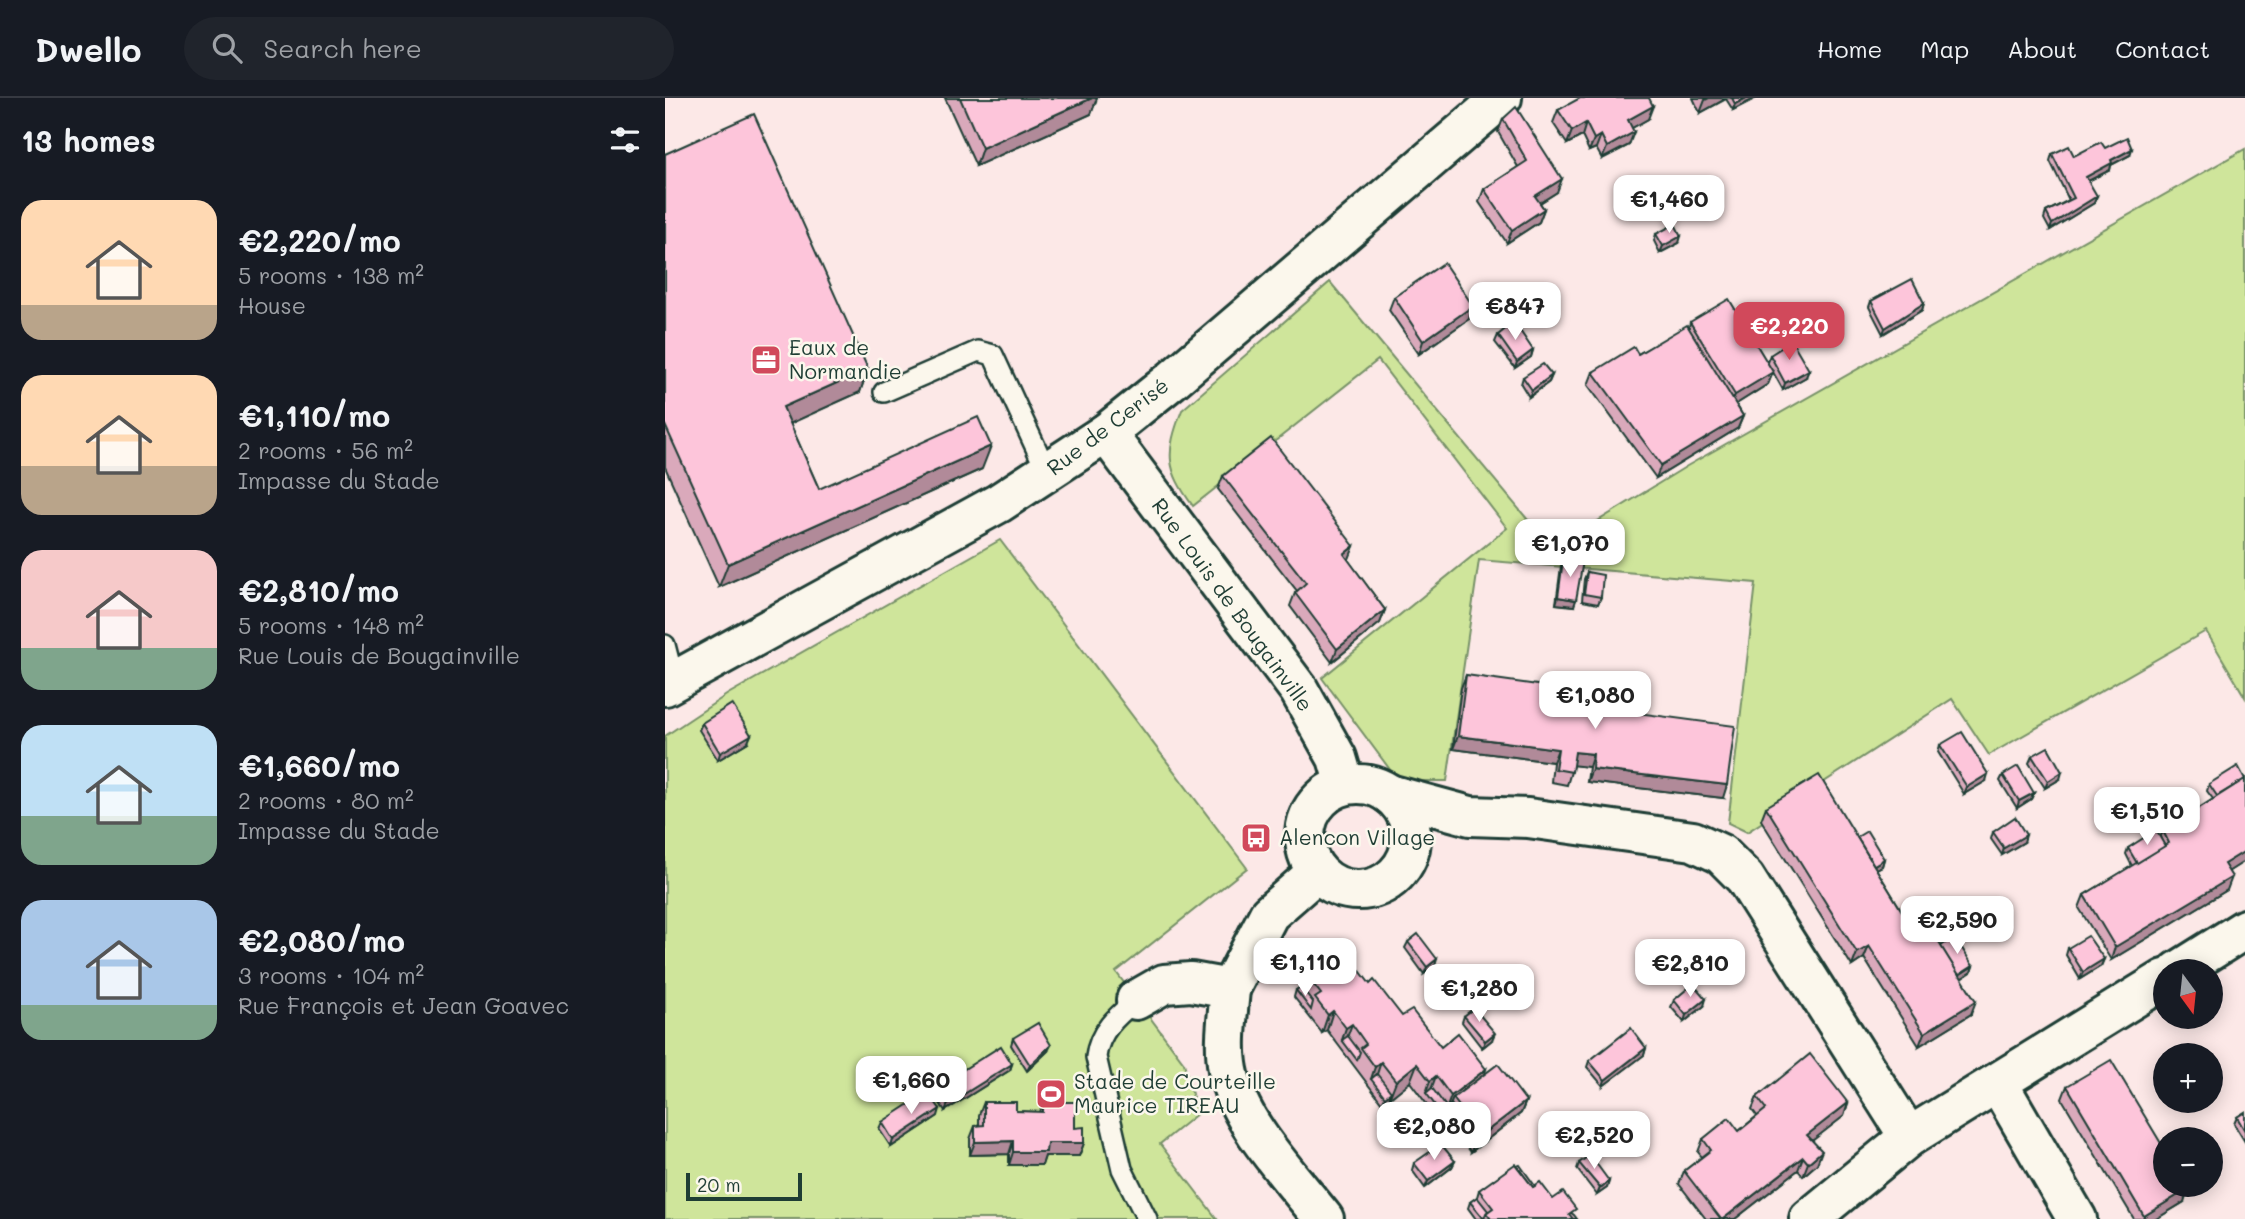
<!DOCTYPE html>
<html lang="en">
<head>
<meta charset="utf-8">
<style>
  :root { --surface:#171b24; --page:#20242c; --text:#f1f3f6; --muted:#9ea1a6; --line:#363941; --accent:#d1495b }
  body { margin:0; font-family:Mali,sans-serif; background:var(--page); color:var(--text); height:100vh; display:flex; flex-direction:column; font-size:26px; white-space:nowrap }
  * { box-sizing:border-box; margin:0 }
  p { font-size:23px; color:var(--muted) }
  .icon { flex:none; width:38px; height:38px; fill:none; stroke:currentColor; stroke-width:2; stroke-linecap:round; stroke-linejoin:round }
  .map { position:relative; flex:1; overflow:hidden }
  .details { display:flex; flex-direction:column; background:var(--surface); width:665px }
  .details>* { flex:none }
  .needle { width:46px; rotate:165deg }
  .controls { position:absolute; left:1488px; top:861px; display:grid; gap:14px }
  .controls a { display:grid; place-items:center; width:70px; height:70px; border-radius:50%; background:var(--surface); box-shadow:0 4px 18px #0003; font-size:35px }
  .scale { position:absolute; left:21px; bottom:18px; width:116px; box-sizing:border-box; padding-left:7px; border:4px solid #1f3d34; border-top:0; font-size:19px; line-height:24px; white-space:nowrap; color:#1f3d34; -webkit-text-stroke:5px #fbf7ec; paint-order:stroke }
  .price { position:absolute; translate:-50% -60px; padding:0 16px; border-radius:14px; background:#fff; color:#222; font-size:23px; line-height:46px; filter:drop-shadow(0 2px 4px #0008) }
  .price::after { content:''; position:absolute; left:50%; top:42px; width:21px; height:16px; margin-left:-10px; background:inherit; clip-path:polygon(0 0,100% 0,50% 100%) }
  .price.current { background:var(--accent); color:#fff }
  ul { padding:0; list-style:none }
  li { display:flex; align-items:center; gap:21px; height:175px; padding:0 21px }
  li span { display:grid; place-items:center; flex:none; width:196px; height:140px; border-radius:21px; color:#555 }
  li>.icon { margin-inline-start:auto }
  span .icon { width:84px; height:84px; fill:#fffc; stroke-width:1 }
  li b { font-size:30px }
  h2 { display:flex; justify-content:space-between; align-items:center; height:84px; padding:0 21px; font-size:30px }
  header { display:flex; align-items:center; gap:42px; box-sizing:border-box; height:98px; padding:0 35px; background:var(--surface); border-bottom:2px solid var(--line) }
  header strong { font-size:33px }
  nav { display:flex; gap:38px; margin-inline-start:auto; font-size:24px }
  .search { width:490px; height:63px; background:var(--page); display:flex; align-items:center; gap:18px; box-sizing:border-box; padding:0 24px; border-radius:38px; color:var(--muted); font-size:26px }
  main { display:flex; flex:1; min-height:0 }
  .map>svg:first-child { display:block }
  .green { fill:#cfe59b; stroke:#779168; stroke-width:2 }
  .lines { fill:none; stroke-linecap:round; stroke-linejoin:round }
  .service-casing { stroke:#1f3d34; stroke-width:24 }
  .minor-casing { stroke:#1f3d34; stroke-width:44 }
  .service { stroke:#fbf7ec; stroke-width:19 }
  .minor { stroke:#fbf7ec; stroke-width:38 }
  .wall { fill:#daa9bb; stroke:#1f3d34; stroke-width:2 }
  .shaded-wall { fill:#b18a99; stroke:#1f3d34; stroke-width:2 }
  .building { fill:#fdc5da; stroke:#1f3d34; stroke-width:2 }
  .labels { text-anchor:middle; stroke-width:5; stroke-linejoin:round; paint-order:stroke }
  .poi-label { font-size:21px; fill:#1f3d34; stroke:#fbf7ec; text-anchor:start }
  .street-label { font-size:21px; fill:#1f3d34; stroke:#fbf7ec }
</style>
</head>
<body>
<header>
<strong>Dwello</strong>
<div class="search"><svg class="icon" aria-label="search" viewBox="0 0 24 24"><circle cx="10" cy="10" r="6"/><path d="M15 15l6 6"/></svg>Search here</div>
<nav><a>Home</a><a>Map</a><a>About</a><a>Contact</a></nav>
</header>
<main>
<section class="details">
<h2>13 homes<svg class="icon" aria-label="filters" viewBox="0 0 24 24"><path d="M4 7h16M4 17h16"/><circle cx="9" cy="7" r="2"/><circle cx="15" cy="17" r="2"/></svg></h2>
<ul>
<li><span style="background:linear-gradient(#ffd9b3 75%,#b9a48a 0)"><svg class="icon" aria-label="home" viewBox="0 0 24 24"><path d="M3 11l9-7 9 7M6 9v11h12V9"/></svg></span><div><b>€2,220/mo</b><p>5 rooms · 138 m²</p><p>House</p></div></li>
<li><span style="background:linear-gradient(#ffd9b3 65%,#b9a48a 0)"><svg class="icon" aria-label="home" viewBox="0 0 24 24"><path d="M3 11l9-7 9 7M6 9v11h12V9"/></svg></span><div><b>€1,110/mo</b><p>2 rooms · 56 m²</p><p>Impasse du Stade</p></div></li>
<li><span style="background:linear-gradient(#f6c9c9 70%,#7fa58c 0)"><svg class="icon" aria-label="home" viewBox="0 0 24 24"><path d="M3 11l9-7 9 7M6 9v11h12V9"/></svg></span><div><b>€2,810/mo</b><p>5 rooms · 148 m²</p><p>Rue Louis de Bougainville</p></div></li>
<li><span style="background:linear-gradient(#bfe0f5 65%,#7fa58c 0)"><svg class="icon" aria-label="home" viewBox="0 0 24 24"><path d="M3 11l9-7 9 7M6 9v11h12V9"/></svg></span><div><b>€1,660/mo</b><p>2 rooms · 80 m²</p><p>Impasse du Stade</p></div></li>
<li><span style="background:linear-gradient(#a9c7e8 75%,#7fa58c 0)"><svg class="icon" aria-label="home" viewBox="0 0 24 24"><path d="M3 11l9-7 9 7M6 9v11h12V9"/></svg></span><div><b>€2,080/mo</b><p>3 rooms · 104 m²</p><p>Rue François et Jean Goavec</p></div></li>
</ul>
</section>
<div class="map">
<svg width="1580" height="1121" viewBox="0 0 1580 1121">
  <rect width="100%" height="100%" fill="#fce8e7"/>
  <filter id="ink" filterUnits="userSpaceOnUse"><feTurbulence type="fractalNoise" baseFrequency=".0143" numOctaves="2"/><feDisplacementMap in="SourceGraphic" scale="14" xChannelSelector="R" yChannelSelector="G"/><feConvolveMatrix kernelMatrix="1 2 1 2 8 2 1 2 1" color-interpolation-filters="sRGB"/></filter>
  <g filter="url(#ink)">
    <!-- green -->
    <g class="green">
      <path d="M1580,51V599L1541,533L1324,657L1287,601L1082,734L1063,725L1091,485L814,462L782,683H757L729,677L657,580L842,430L713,262L528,408C501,371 500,356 517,312L665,184L863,422L915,434L1022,368Z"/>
      <path d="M335,442L582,770L451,874L519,965L532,1016L495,1046L552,1121H0V638L63,596Z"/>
    </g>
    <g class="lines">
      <!-- service casing -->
      <g class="service-casing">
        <g id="service">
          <path d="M219,294L313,253L328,257L382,374"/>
          <path d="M0,547L9,582"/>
          <path d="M471,902C452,918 434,933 431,959L457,1071L482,1121"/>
        </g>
      </g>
      <!-- minor casing -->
      <g class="minor-casing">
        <g id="minor">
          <path d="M441,335L634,592L672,660L680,687"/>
          <path d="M0,588L334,405L441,335L506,283L837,0"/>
          <circle cx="693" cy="739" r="53"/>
          <path d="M724,696L805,718L863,720L1028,743L1056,756L1080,780L1244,1039"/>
          <path d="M1513,873L1580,831"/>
          <path d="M565,891C563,917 558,946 563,972C572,1024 626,1079 659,1121"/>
          <path d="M471,902L499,886L526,884L565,891L604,816L652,774"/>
          <path d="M1333,985L1412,1121"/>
          <path d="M1144,1121L1244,1039L1500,881"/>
        </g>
      </g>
      <!-- service -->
      <use href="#service" class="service"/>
      <!-- minor -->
      <use href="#minor" class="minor"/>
    </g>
    <!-- wall -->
    <g class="wall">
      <path d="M280,0H432L426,16L311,68Z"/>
      <path d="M1028,0H1091L1068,12L1061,1L1035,15Z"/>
      <path d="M893,12L983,21L967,30L964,47L937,61L931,50L924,53L917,38L902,46L888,25Z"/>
      <path d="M838,21L892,94L875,105L879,111L874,124L842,145L814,104L819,91L853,69L833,34Z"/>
      <path d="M1440,50L1465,57L1446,67L1445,72L1423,83L1429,105L1385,132L1379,121L1381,114L1404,102L1385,63L1387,56L1409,58Z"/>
      <path d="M0,56L203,271L195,294L125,325L154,391L317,371L54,489L0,369Z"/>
      <path d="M991,136L1014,145L995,155L989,143Z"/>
      <path d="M729,199L808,208L804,221L754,256L724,212Z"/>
      <path d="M1206,203L1259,205L1257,212L1218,236L1204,209Z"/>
      <path d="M1025,224L1102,264L1105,257L1141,279L1118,292L1108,274L1103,286L1071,306L1078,318L1073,330L991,380L923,287L928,274L973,256L1024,229Z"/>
      <path d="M833,237L868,252L866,259L850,270L830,244Z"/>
      <path d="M887,277L884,284L864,299L856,286L858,279Z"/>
      <path d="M558,378L689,448L683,462L720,512L715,525L667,564L625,508L630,495L632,493L553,391Z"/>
      <path d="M898,462L909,508L891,506L896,468Z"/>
      <path d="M922,474L936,499L933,506L917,503L919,481Z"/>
      <path d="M801,577L935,610L1058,700L922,684L924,669L908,667L902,687L886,684L888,664L788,651L796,590Z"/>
      <path d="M37,625L83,644L53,662L34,632Z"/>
      <path d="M1275,647L1321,683L1299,696L1273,654Z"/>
      <path d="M1367,658L1395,681L1380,690L1364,665Z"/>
      <path d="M1338,677L1369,695L1366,701L1352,710L1335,683Z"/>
      <path d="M1580,680V763L1564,773L1562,792L1446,862L1414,810L1419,797L1467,768L1461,756L1463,750L1495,740L1498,733L1548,701L1542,693L1544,686Z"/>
      <path d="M1101,709L1192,739L1219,761L1217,768L1211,771L1243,823L1276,848L1308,868L1306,874L1297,880L1306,916L1254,948L1199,860L1187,868L1096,722Z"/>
      <path d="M1328,734L1359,744L1337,757L1326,741Z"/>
      <path d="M743,844L770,868L759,876L740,850Z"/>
      <path d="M1403,850L1439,861L1436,868L1415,881L1401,857Z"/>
      <path d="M641,877L705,886L737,918L776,949L821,971L819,977L861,1003L856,1015L806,1054L778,1018L773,1021L745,984L717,1005L662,932L657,935L629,899L631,892L636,889Z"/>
      <path d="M1009,902L1039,908L1019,924L1006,909Z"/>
      <path d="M799,918L827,942L817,950L797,924Z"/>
      <path d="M348,940L383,953L362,973L346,947Z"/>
      <path d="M981,950L979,957L938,988L922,969L924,963Z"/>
      <path d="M347,966L345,972L280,1013L269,996L271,989Z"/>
      <path d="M1402,988L1519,1104L1491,1121H1469L1397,1001Z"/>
      <path d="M1092,999L1183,1005L1179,1018L1147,1042L1152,1066L1138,1078L1133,1072L1070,1121H1041L1014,1086L1019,1073L1037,1059L1033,1054L1038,1041L1074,1033L1092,1018L1087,1011Z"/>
      <path d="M319,1004L351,1013L375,1014L378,1004L410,1030L419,1045L414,1058H380L377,1067H344V1056L305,1057V1041L310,1028H314V1017Z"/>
      <path d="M1580,1014V1044L1569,1026L1572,1019Z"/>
      <path d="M273,1018L226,1049L214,1031L217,1024Z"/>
      <path d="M790,1063L787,1069L760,1090L747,1072L749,1065Z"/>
      <path d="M914,1065L944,1083L942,1090L932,1097L912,1071Z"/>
      <path d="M870,1088L909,1117L912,1121H811L803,1110L805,1104L812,1099L814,1092Z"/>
    </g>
    <!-- shaded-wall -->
    <g class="shaded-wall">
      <path d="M427,0H432L426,16L311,68L317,50Z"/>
      <path d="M1044,0H1062L1035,15L1040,2Z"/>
      <path d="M1081,0H1091L1068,12L1070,6Z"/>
      <path d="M988,8L983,21L958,35L963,22Z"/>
      <path d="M921,25L917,38L902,46L907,33Z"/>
      <path d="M969,34L964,47L937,61L942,49Z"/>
      <path d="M936,37L931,50L924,53L929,41Z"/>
      <path d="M1467,51L1465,57L1446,67L1445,72L1419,85L1421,79L1446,62Z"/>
      <path d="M897,81L892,94L865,111L870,98Z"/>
      <path d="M1432,98L1429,105L1385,132L1387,126Z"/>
      <path d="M879,111L874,124L842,145L847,132Z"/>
      <path d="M1016,138L1014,145L995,155L998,148Z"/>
      <path d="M1259,205L1257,212L1218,236L1220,230Z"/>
      <path d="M808,208L804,221L754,256L758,243Z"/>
      <path d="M868,252L866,259L850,270L852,264Z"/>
      <path d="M203,271L195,294L109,333L118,309Z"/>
      <path d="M1144,272L1141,279L1118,292L1120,285Z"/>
      <path d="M1108,274L1103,286L1065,310L1070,297Z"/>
      <path d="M887,277L884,284L864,299L867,292Z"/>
      <path d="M1078,318L1073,330L991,380L996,367Z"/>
      <path d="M326,348L317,371L54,489L63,466Z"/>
      <path d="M689,448L684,461L674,469L679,456Z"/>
      <path d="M893,499L911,502L909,508L891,506Z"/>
      <path d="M720,512L715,525L667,564L672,551Z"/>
      <path d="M86,637L83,644L53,662L55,655Z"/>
      <path d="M793,638L893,651L888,664L788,651Z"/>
      <path d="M910,654L928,656L924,669L905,667Z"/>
      <path d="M927,671L1062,687L1058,700L922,684Z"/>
      <path d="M1397,674L1395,681L1380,690L1383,683Z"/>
      <path d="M1323,676L1321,683L1299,696L1302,689Z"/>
      <path d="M1369,695L1366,701L1352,710L1354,703Z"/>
      <path d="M1361,737L1359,744L1337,757L1339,750Z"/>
      <path d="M1580,753V763L1555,779L1559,766Z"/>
      <path d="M1219,761L1217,768L1202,776L1205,770Z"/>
      <path d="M1567,779L1562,792L1446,862L1450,849Z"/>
      <path d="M1204,848L1199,860L1187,868L1192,855Z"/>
      <path d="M772,861L770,868L759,876L762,869Z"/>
      <path d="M1439,861L1436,868L1415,881L1418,874Z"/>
      <path d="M1308,868L1306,874L1288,886L1290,879Z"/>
      <path d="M1041,901L1039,908L1019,924L1021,917Z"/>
      <path d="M1311,903L1306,916L1254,948L1259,935Z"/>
      <path d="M668,913L662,932L657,935L663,917Z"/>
      <path d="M687,926L680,945L677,942L681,930Z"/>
      <path d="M830,935L827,942L817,950L820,943Z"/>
      <path d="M386,947L383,953L362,973L365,967Z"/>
      <path d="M981,950L979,957L938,988L940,982Z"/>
      <path d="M716,964L710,982L706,981L710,969Z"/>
      <path d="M347,966L345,972L280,1013L283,1006Z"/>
      <path d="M752,966L745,984L724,1001L731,983Z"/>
      <path d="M821,971L814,989L788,1000L783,1013L781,1012L786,998Z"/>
      <path d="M771,978L764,997L761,995L765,983Z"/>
      <path d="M726,994L724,1001L717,1005L720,999Z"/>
      <path d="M861,1003L856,1015L806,1054L810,1042Z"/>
      <path d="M1183,1005L1179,1018L1138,1050L1142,1037Z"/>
      <path d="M275,1011L273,1018L226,1049L228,1042Z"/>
      <path d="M780,1011L778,1018L773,1021L776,1015Z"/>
      <path d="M348,1043L344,1056L305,1057L310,1044Z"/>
      <path d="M382,1045H419L414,1058H380L377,1067H344L348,1054Z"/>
      <path d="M1157,1053L1152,1066L1138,1078L1143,1065Z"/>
      <path d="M1138,1059L1133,1072L1070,1121H1058Z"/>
      <path d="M790,1063L787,1069L760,1090L763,1083Z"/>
      <path d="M944,1083L942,1090L932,1097L935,1090Z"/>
      <path d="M1523,1091L1519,1104L1491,1121H1478L1479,1118Z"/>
    </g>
    <!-- building -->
    <g class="building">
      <path d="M295,0H427L317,50Z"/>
      <path d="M915,0H984L988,8L963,22L969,34L942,49L936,37L929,41L921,25L907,33L893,12Z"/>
      <path d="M1067,0H1081L1070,6Z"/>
      <path d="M851,9L897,81L870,98L879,111L847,132L819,91L862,63L838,21Z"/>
      <path d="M89,16L203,271L118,309L154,391L313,319L326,348L63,466L0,327V56Z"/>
      <path d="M1462,39L1467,51L1446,62L1447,65L1421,79L1432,98L1387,126L1381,114L1409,100L1387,56L1404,48L1409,58L1436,44L1440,50Z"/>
      <path d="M1010,126L1016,138L998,148L991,136Z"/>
      <path d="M779,165L808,208L758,243L729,199Z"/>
      <path d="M1247,181L1259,205L1220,230L1206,203Z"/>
      <path d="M1064,201L1108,274L1070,297L1025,224Z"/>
      <path d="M849,224L868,252L852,264L833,237Z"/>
      <path d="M1022,227L1078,318L996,367L928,274L969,249L973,256Z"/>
      <path d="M1127,243L1144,272L1120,285L1105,257Z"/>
      <path d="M878,266L887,277L867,292L858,279Z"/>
      <path d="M606,340L689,448L679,456L720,512L672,551L630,495L641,485L558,378Z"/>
      <path d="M898,462L918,463L911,502L893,499Z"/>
      <path d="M922,474L938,477L936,499L919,496Z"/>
      <path d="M801,577L937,596L935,610L1070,628L1062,687L927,671L928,656L910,654L907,674L890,671L893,651L793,638Z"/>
      <path d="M67,606L86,637L55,655L37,625Z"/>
      <path d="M1297,634L1323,676L1302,689L1275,647Z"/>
      <path d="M1383,649L1397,674L1383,683L1367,658Z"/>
      <path d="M1353,668L1369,695L1354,703L1338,677Z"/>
      <path d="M1573,668L1580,681L1552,698L1544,686Z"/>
      <path d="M1154,677L1243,823L1256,815L1311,903L1259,935L1204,848L1192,855L1101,709Z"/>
      <path d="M1580,681V753L1559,766L1567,779L1450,849L1419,797L1504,745L1498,733Z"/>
      <path d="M1350,719L1361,737L1339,750L1328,734Z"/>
      <path d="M1491,732L1500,748L1472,765L1463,750Z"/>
      <path d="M1202,733L1219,761L1209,767L1192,739Z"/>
      <path d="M753,836L772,861L762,869L743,844Z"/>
      <path d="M1423,838L1439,861L1418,874L1403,850Z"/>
      <path d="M1290,839L1308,868L1294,877L1276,848Z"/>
      <path d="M677,849L705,886L709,882L737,918L747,912L776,949L793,935L821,971L786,998L771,978L765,983L752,966L731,983L716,964L710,969L696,950L701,946L687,926L681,930L668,913L663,917L650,900L656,896L641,877Z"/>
      <path d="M1028,886L1041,901L1021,917L1009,902Z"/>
      <path d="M636,889L648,904L646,912L631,892Z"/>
      <path d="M809,910L830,935L820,943L799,918Z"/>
      <path d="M373,925L386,947L365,967L348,940Z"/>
      <path d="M966,930L981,950L940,982L924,963Z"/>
      <path d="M683,938L695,954L692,962L677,942Z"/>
      <path d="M336,948L347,966L283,1006L271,989Z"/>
      <path d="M1145,956L1183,1005L1142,1037L1157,1053L1143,1065L1138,1059L1058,1121H1056L1019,1073L1046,1052L1038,1041L1064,1020L1074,1033L1101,1011L1092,999Z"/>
      <path d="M1446,962L1500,1052V1087H1521L1523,1091L1479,1118L1402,988Z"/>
      <path d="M833,966L861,1003L810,1042L796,1023L802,1019L788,1000Z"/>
      <path d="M712,976L726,994L720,999L706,981Z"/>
      <path d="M767,990L782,1010L786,1006L798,1022L796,1023L794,1030L780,1011L776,1015L761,995Z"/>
      <path d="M263,994L275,1011L228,1042L217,1024Z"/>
      <path d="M319,1004H351V1013L378,1014V1004H410V1030L419,1029V1045H382L381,1054H348V1043L310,1044V1028L319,1027Z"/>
      <path d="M1580,1014V1033L1572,1019Z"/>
      <path d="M776,1046L790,1063L763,1083L749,1065Z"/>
      <path d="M925,1057L944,1083L935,1090L914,1065Z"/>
      <path d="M850,1066L868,1089L875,1084L888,1101L898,1094L911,1111L904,1116L908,1121H826L821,1115L828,1110L814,1092Z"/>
      <path d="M855,1067L870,1088L868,1089L852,1068Z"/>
      <path d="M812,1099L823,1113L821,1115L819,1121L805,1104Z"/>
    </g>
  </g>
  <!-- icons -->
  <defs>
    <g id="office-square" transform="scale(1.575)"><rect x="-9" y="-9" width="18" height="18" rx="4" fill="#d1495b" stroke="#fbf7ec"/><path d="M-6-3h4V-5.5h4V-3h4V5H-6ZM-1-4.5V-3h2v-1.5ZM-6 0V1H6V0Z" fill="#fff"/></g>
    <g id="bus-square" transform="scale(1.575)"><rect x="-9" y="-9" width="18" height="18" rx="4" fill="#d1495b" stroke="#fbf7ec"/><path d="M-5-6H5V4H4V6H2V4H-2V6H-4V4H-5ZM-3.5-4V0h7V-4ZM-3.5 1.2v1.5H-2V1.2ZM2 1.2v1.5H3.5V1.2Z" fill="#fff"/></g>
    <g id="stadium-square" transform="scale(1.575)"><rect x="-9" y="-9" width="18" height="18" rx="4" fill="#d1495b" stroke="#fbf7ec"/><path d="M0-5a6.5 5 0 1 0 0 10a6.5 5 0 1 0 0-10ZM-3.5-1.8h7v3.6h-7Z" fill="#fff"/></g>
  </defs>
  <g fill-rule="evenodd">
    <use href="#office-square" x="101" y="262"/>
    <use href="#bus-square" x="591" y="740"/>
    <use href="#stadium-square" x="386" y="996"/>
  </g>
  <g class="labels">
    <!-- poi labels -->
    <g class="poi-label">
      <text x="124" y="257">Eaux de<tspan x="124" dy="24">Normandie</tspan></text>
      <text x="614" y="747">Alencon Village</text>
      <text x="409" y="991">Stade de Courteille<tspan x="409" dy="24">Maurice TIREAU</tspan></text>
    </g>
    <!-- street labels -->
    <g class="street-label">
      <text transform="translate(443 329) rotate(-37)" y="7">Rue de Cerisé</text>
      <text transform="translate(567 507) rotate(54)" y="7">Rue Louis de Bougainville</text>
    </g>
  </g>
</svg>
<div class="controls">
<a><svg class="needle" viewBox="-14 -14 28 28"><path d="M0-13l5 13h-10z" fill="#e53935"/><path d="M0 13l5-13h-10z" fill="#9ea1a6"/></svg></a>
<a>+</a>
<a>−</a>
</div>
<div class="scale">20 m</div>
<b class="price" style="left:1004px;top:137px">€1,460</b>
<b class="price" style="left:850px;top:244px">€847</b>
<b class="price current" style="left:1124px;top:264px">€2,220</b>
<b class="price" style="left:905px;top:481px">€1,070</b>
<b class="price" style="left:930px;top:633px">€1,080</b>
<b class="price" style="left:1482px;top:749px">€1,510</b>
<b class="price" style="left:1292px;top:858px">€2,590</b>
<b class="price" style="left:640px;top:900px">€1,110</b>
<b class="price" style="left:1025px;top:901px">€2,810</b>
<b class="price" style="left:814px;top:926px">€1,280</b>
<b class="price" style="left:246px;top:1018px">€1,660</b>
<b class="price" style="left:769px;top:1064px">€2,080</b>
<b class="price" style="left:929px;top:1073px">€2,520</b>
</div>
</main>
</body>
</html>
